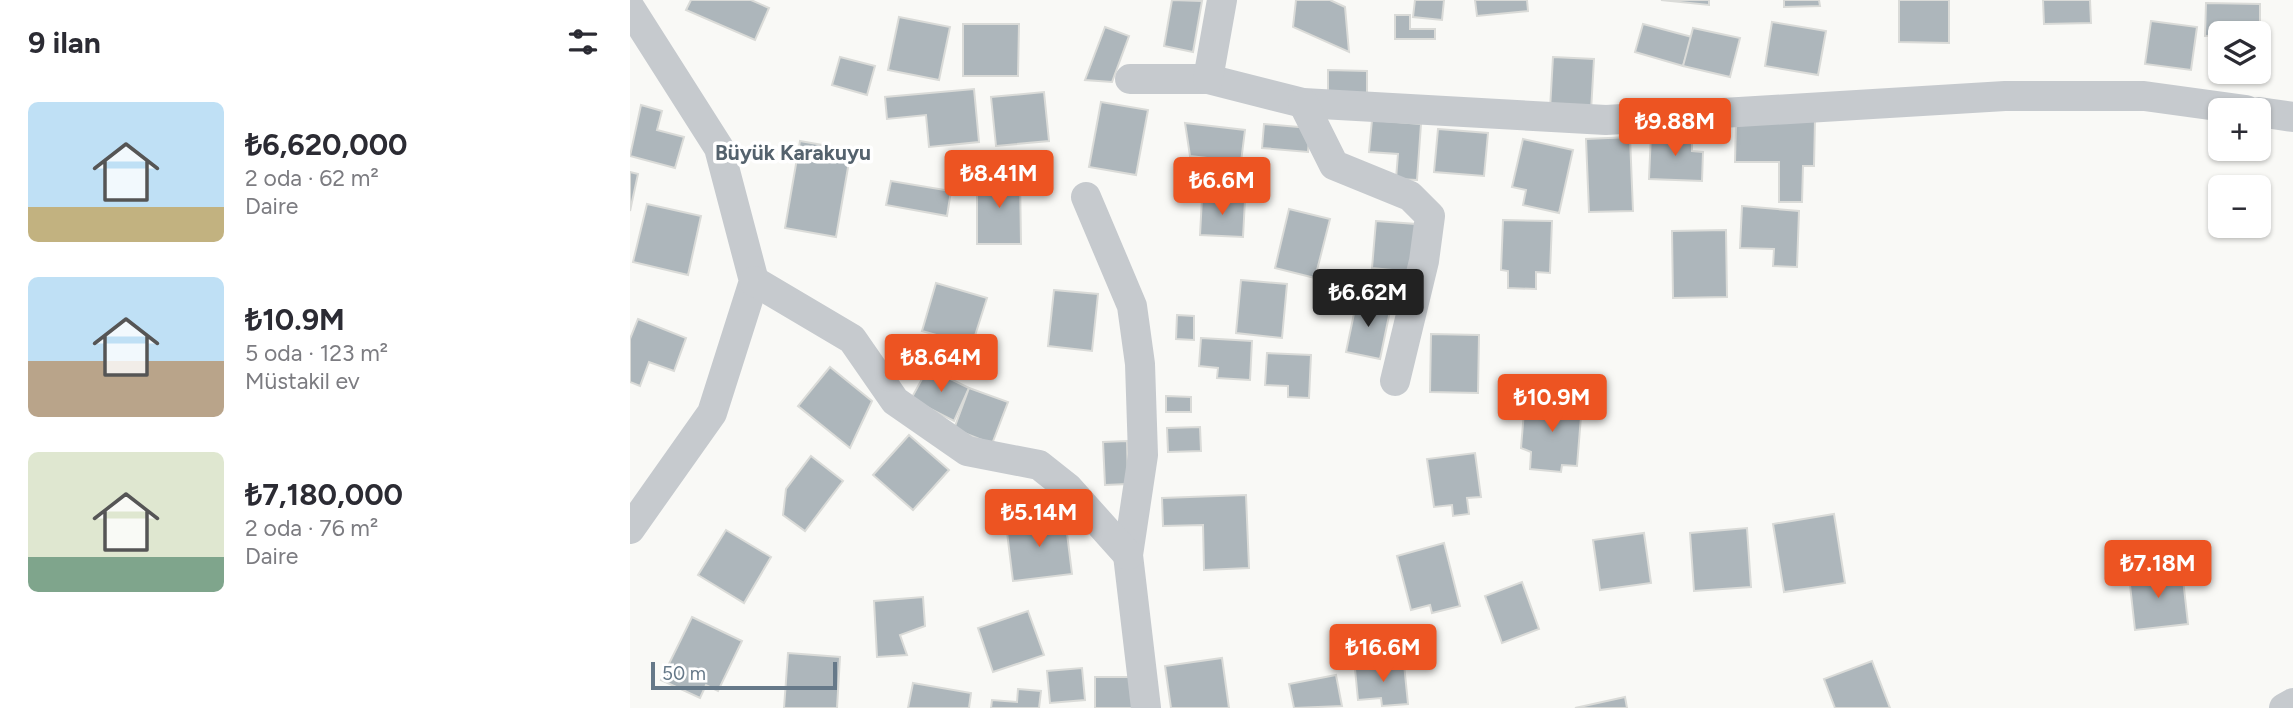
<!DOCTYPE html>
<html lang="tr">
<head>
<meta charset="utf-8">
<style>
  :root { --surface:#fff; --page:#f2f2f3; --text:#2b2b33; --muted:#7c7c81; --accent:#ed5422 }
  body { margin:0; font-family:Figtree,sans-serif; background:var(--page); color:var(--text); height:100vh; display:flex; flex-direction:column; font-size:26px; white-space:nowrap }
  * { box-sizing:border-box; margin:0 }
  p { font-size:23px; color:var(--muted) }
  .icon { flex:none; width:38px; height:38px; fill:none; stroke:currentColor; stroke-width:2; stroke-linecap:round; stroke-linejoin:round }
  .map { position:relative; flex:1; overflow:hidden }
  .drawer { display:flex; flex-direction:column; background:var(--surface); width:630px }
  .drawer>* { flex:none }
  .buttons { position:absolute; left:1578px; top:21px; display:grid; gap:14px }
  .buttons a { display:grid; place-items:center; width:63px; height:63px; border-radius:10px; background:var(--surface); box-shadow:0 2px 5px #0004; font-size:35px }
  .scale { position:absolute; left:21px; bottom:18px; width:186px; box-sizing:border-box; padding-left:7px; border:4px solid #667989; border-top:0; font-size:19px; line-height:24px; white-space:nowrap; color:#667989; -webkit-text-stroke:5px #fff; paint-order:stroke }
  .price { position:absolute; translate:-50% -60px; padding:0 16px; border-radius:7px; background:var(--accent); color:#fff; font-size:23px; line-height:46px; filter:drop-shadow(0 2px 4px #0008) }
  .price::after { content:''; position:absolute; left:50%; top:42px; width:21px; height:16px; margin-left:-10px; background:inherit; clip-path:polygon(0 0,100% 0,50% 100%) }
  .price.on { background:#222; color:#fff }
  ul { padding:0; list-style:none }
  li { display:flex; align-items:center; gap:21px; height:175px; padding:0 28px }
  li span { display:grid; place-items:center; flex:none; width:196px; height:140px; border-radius:10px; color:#555 }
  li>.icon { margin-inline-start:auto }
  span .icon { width:84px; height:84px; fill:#fffc; stroke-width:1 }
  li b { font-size:30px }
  h2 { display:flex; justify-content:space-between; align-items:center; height:84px; padding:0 28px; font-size:30px }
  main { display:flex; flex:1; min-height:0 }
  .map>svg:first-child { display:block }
  .building { fill:#adb6bb; stroke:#dadbd8; stroke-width:2 }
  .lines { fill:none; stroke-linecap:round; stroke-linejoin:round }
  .minor { stroke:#c6cace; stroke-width:30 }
  .labels { text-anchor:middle; stroke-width:7; stroke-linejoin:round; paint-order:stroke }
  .quarter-label { font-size:21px; font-weight:bold; fill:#54626d; stroke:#fff }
</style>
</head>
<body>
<main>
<section class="drawer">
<h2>9 ilan<svg class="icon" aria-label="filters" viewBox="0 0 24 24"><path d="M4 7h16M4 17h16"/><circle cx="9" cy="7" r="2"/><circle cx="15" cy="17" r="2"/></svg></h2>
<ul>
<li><span style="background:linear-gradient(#bfe0f5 75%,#c2b280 0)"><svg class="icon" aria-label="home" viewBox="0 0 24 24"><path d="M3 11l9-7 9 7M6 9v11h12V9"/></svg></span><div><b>₺6,620,000</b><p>2 oda · 62 m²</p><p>Daire</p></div></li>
<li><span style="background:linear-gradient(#bfe0f5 60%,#b9a48a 0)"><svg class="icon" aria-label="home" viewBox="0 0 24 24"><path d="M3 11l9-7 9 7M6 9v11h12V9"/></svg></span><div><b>₺10.9M</b><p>5 oda · 123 m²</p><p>Müstakil ev</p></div></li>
<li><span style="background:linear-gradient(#dfe7d0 75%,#7fa58c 0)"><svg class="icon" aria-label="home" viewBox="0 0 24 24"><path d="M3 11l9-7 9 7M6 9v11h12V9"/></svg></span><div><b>₺7,180,000</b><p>2 oda · 76 m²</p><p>Daire</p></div></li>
</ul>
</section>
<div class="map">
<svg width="1663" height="708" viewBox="0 0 1663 708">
  <rect width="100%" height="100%" fill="#f9f9f6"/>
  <!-- building -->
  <g class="building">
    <path d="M61,0H121L139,8L125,40L56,10Z"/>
    <path d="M542,0L572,1L563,52L534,46Z"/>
    <path d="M666,0H700L715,7L719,52L663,27Z"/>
    <path d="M785,0H814L812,20L783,17Z"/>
    <path d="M845,0H897L898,11L847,16Z"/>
    <path d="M1031,0H1079V5Z"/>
    <path d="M1154,0H1189L1190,6L1154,7Z"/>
    <path d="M1269,0H1319V43L1269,42Z"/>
    <path d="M1413,0H1460L1461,23L1414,24Z"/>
    <path d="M1576,3L1630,4V36L1629,33L1575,36Z"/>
    <path d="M765,15H780V29H805V39H765Z"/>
    <path d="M269,17L320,27L309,80L258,70Z"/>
    <path d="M1521,21L1567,27L1561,70L1515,64Z"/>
    <path d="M1142,22L1196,31L1188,75L1135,66Z"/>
    <path d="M333,24H389L388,76H333Z"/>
    <path d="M1013,24L1062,37L1053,66L1005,52Z"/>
    <path d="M475,27L499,36L482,82L455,80Z"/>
    <path d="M1063,28L1110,38L1100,77L1053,66Z"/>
    <path d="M210,57L245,66L237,95L202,85Z"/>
    <path d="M923,57L964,59L961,111L920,109Z"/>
    <path d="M698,70L737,71V94H698Z"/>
    <path d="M344,89L349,142L299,147L296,115L257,119L255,97Z"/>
    <path d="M414,92L419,141L366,146L361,97Z"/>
    <path d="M471,102L518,110L506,175L459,167Z"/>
    <path d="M11,105L32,111L27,130L54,137L45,168L0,156Z"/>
    <path d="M1106,119L1185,120L1184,166H1173L1172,202H1149V162H1105Z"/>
    <path d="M742,120L791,124L787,180L766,179L768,154L739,152Z"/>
    <path d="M555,123L615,130L611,162L560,156Z"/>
    <path d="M634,124L680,128L678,152L632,148Z"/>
    <path d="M808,129L858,133L854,176L804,172Z"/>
    <path d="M1021,133L1062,135V151L1073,152L1072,181L1019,179Z"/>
    <path d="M1000,137L1003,211L959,212L956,139Z"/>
    <path d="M893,139L943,150L929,213L893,205L896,190L882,187Z"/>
    <path d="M170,141L221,150L206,237L155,228Z"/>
    <path d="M0,172L8,174L0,211Z"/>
    <path d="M347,176H390L391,244H347Z"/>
    <path d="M261,181L321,191L317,216L256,205Z"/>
    <path d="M572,198L615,200L613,237L570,235Z"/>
    <path d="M17,204L71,216L58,275L3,262Z"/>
    <path d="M1112,206L1169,211L1167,267L1143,266L1144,249L1110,248Z"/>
    <path d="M659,209L700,219L685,278L645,268Z"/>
    <path d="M873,220L922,221L920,273L906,272V289L878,288V271L871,270Z"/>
    <path d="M746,221L786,224L782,272L742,268Z"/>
    <path d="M1096,230L1097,297L1043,298L1042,231Z"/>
    <path d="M611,280L657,284L652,338L606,333Z"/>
    <path d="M306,283L357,298L342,345L292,331Z"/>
    <path d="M424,290L468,294L462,351L418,346Z"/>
    <path d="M727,299L761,306L750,359L716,352Z"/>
    <path d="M547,315L564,316V340L546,339Z"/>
    <path d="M8,319L56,338L44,371L19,362L10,386L0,382V339Z"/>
    <path d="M801,334L849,335L848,393L800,392Z"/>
    <path d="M571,338L622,341L620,380L587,378L588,368L569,366Z"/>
    <path d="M637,353L681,355L679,398L658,397V386L635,385Z"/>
    <path d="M200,367L242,401L220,448L168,406Z"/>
    <path d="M298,368L339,388L324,421L281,399Z"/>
    <path d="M339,388L378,402L362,444L324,429Z"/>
    <path d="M536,396L561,397V412H536Z"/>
    <path d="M895,399L952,404L947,466L932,465L931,472L900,469L901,452L891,448Z"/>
    <path d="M570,427L571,451L538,452L537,428Z"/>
    <path d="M279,435L319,470L283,510L243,475Z"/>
    <path d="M497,441L498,484L475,485L473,442Z"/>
    <path d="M845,453L851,497L837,498L839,514L823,516L822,505L804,507L797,459Z"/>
    <path d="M181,456L213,481L175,531L153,515L156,489Z"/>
    <path d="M616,495L619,568L574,570L573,525L533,526L532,498Z"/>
    <path d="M1204,514L1215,583L1154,592L1143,524Z"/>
    <path d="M435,517L442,574L383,581L376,524Z"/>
    <path d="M1117,528L1121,587L1064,591L1060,533Z"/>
    <path d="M96,530L141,557L114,603L68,575Z"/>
    <path d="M1014,533L1021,583L970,590L963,540Z"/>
    <path d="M814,543L830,606L802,613L800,605L781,610L767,556Z"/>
    <path d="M1552,570L1558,624L1505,630L1499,576Z"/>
    <path d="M892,582L909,629L872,643L855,596Z"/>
    <path d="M293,597L295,626L270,635L277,655L247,657L244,601Z"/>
    <path d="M398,611L414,655L363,672L348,628Z"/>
    <path d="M62,617L112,641L88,691L76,685L70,698L31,680Z"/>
    <path d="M158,653L210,657L207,708H154Z"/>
    <path d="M592,658L599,708H541L535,666Z"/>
    <path d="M1242,661L1260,708H1205L1194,679Z"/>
    <path d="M774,664L778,704L752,706L751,698L728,700L725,669Z"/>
    <path d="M452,668L455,700L420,703L417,671Z"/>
    <path d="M706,675L712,706L664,708L659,684Z"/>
    <rect x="465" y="677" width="41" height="31"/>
    <path d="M283,683L341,693L339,708H278Z"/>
    <path d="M388,689L411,691L409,708H361L362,700L387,702Z"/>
    <path d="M995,697L997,708H945Z"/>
  </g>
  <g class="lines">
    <!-- minor -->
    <g class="minor">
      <path d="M0,8L89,148L124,281L82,413L0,529"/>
      <path d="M500,79H578L673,103L976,120L1375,96H1514L1616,110"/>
      <path d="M578,79L592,0"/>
      <path d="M673,103L704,165L780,196L800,216L794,261L765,381"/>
      <path d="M1629,112L1663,117"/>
      <path d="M456,197L502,306L510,364L513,455L498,555L516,708"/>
      <path d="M124,281L222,339L265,401L337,451L409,465L438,488L498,555"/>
      <path d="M1654,708L1663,703"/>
    </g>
  </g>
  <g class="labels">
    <!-- quarter labels -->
    <g class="quarter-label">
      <text x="163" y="160">Büyük Karakuyu</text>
    </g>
  </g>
</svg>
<div class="buttons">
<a><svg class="icon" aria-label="layers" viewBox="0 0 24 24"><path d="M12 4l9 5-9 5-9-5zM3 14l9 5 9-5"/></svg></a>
<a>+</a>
<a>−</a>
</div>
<div class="scale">50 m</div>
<b class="price" style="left:1045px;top:158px">₺9.88M</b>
<b class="price" style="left:369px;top:210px">₺8.41M</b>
<b class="price" style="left:592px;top:217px">₺6.6M</b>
<b class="price on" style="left:738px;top:329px">₺6.62M</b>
<b class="price" style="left:311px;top:394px">₺8.64M</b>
<b class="price" style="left:922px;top:434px">₺10.9M</b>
<b class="price" style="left:409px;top:549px">₺5.14M</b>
<b class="price" style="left:1528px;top:600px">₺7.18M</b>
<b class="price" style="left:753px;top:684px">₺16.6M</b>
</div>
</main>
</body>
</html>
